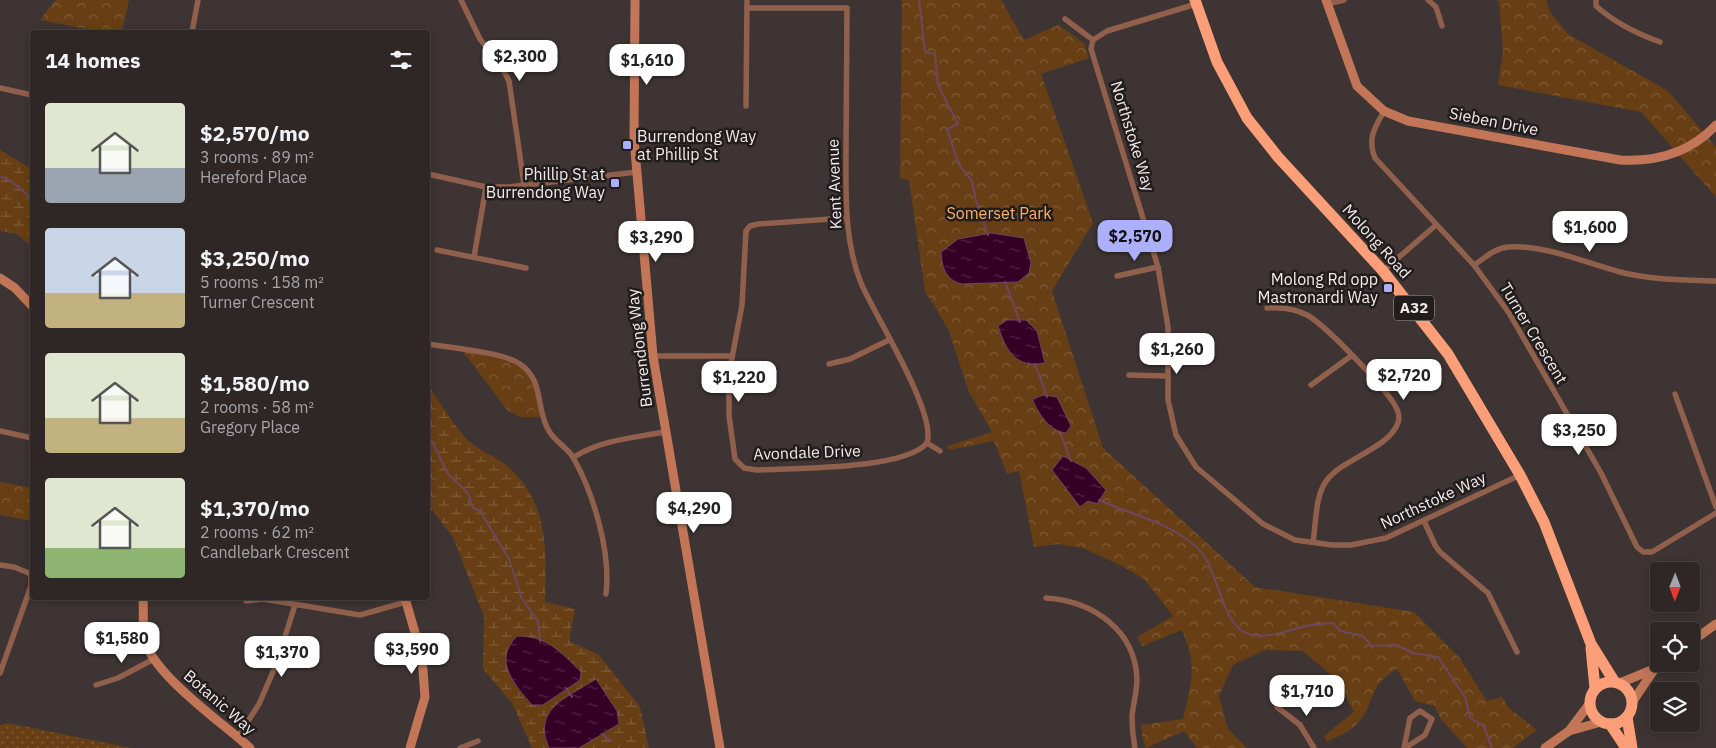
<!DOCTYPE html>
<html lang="en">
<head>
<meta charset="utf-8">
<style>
  :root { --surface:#2e2726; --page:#3a3332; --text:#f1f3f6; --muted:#a7a5a7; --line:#494443; --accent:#acaffb }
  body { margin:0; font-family:"IBM Plex Sans",sans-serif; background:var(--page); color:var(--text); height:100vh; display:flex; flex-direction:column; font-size:19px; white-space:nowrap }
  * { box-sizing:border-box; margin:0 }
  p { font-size:16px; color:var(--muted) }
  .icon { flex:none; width:28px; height:28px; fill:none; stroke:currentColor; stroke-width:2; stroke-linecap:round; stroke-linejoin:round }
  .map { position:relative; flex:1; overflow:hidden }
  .drawer { position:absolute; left:30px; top:30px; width:400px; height:570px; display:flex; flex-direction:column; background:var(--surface); border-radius:5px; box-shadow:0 2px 12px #0003,0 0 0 1px var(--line) }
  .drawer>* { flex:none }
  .needle { width:32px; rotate:181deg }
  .controls { position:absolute; left:1650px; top:562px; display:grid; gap:10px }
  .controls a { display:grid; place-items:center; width:50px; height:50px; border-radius:5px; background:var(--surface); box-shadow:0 2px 12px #0003,0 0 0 1px var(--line); font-size:25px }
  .price { position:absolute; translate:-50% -42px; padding:0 11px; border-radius:10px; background:#fff; color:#222; font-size:16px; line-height:32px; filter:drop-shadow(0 1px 2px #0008) }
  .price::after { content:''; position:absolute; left:50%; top:30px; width:15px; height:11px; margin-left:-8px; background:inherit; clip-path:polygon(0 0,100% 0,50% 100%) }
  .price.on { background:var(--accent); color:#111 }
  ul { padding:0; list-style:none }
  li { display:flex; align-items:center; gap:15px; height:125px; padding:0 15px }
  li span { display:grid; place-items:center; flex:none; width:140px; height:100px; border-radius:5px; color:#555 }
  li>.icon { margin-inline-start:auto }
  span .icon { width:60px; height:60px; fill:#fffc; stroke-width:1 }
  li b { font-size:21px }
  h2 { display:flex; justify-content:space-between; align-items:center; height:60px; padding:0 15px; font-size:21px }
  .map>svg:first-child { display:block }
  .grass { fill:url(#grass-dots) }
  .wetland { fill:url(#wetland-marsh) }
  .park { fill:url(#park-crowns) }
  .water { fill:url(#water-ripples); stroke:#6d4661 }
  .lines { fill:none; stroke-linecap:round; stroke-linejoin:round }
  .stream { stroke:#6d4661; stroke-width:2 }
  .street { stroke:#91604d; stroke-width:5.5 }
  .secondary { stroke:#c27657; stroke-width:9 }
  .highway { stroke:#fc9e77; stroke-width:11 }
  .poi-dot { fill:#acaffb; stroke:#211d1c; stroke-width:2 }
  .labels { text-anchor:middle; stroke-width:5; stroke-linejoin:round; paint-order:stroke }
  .shield { fill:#211d1c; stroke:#b2acac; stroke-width:1 }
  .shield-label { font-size:15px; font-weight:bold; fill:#f0eaea }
  .street-label { font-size:16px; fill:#f0eaea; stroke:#211d1c }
  .poi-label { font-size:16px; fill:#f0eaea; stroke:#211d1c; text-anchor:end }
  .park-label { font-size:16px; fill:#fdb068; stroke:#211d1c }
</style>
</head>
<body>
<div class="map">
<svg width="1716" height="748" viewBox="0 0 1716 748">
  <defs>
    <pattern id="grass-dots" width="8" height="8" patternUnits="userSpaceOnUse" patternTransform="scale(1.25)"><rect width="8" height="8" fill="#683f15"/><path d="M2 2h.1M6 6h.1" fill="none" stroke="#7e5b37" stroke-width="1.8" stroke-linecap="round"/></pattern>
    <pattern id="wetland-marsh" width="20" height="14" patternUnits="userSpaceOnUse" patternTransform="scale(1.25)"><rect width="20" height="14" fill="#683f15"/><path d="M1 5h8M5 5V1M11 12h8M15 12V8" fill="none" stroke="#7e5b37"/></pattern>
    <pattern id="park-crowns" width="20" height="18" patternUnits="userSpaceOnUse" patternTransform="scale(1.25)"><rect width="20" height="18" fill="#683f15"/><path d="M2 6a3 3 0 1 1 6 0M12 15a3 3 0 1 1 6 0" fill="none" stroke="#7e5b37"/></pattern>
    <pattern id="water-ripples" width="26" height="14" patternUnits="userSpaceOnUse" patternTransform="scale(1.25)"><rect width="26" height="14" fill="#350026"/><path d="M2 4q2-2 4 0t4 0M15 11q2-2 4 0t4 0" fill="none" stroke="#532546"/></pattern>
  </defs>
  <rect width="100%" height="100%" fill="#3d3433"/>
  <!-- grass -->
  <path class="grass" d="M8,723L131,748H0V725Z"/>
  <!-- wetland -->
  <g class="wetland">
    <path d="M0,150L32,169V247L17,234L0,231Z"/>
    <path d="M428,385C440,402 453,425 468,440C481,452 495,456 506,465C550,502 546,550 545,602L575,609L569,641L599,655L640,707L649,748H532L512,703L483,669L484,617L453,537L432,510L428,511Z"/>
  </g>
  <!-- park -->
  <g class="park">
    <path d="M56,0H129L122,32H103L40,20Z"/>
    <path d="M902,0H1001L1024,40L1058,25L1084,43L1089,58L1041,74L1093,223L1052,291L1103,448L1255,587L1414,612L1459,657L1487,701L1502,697L1509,708L1537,730L1512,748H1467L1440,718L1435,706L1415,701L1397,669C1365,688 1377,703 1357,724C1350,732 1336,737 1327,742L1324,736L1354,712L1339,682L1303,651L1265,650L1233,665L1219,696L1228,729L1247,748H1197L1184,731L1146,748L1142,736L1141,725L1183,719C1191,682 1198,668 1182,630L1142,646L1137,637L1173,616L1144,579L1124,567L1083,548L1058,544L1034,547L1019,471L1007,474L994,441L949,450L947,446L992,432L969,392L948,329L925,291L909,180L900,178Z"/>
    <path d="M1497,0H1546L1550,12L1568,34L1668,91L1716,147V197L1641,112L1498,85L1503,50L1499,3Z"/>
    <path d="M462,350L519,363L531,374L542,417H520L507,410Z"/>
    <path d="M0,482L32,488V521L0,515Z"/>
  </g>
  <!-- water -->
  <g class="water">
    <path d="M991,233L1024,238L1031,263L1029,273L1018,282L962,284C945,280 942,267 941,252L958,239Z"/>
    <path d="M1007,320H1026L1037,331L1045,363C1016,369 1006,351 998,326Z"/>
    <path d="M1044,395L1057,397L1071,426L1066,433C1049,431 1039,414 1032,399Z"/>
    <path d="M1063,456L1086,468L1106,490L1097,504L1088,501L1080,507L1052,470Z"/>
    <path d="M517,636C547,636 560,651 581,672L580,680L543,705H532C515,685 492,661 517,636Z"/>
    <path d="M596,679L617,711L619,724L579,748H549C532,708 567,698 596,679Z"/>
  </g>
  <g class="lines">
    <!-- stream -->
    <g class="stream">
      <path d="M919,0L925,52L935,54L938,85L958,124L947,129L959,165L972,181L976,201L988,235"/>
      <path d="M0,176L11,181L32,199"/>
      <path d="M1005,282L1020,322"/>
      <path d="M1035,364L1047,397"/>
      <path d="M1060,432L1071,461"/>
      <path d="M428,434L448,474L468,493L473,508L480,511L509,559L522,599L538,621L540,641"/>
      <path d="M1099,500C1132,515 1178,524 1203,554C1217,572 1223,624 1246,633C1267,641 1290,629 1310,625C1317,624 1325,624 1333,623L1340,631L1363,636L1372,646L1397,645L1413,653L1438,657L1465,697L1470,718L1484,726L1492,748"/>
      <path d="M566,688L572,697"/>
      <path d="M602,734L610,740"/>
    </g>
    <!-- street -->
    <g class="street">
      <path d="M461,0L480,39L501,66L509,81L524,184"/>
      <path d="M1428,0L1436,7L1442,26"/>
      <path d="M1596,0V6C1615,23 1635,33 1660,42"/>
      <path d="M1196,4L1107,31L1093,40L1091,49L1158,267L1168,327V400L1176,435L1196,467L1263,524L1295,540L1332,545H1351L1386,538L1520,475"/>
      <path d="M1327,4L1344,0"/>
      <path d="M747,8H847C847,55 846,102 846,149C846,194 844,241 861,283C875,316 937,413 927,443"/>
      <path d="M1065,19L1093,40"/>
      <path d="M192,32L198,0"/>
      <path d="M0,88L32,95"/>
      <path d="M746,106L747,0"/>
      <path d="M1384,111C1375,127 1367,139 1375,158L1474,265L1509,313L1601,473L1637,547L1643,552H1652L1716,513"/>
      <path d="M428,174L486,187H508L637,172"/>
      <path d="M846,218L758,224L750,226L746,231L742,305L729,374V416L735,459L744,468L757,470C793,468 904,470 927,443L940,451"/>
      <path d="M437,250L526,268"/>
      <path d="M474,257L486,187"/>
      <path d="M1474,265C1485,258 1495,248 1508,247C1543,244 1586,263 1620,272C1651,280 1684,280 1716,281"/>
      <path d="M1383,271L1436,225"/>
      <path d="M1117,276L1158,267"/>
      <path d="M1267,308C1281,307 1294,308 1307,315C1324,324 1393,394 1398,412C1399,415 1399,420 1398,423C1388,449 1344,458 1327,480C1315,495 1316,524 1313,542"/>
      <path d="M428,344C450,348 503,352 520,364C545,381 535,409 549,431C555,442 569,448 574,459C594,495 611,553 606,594"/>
      <path d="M653,356H732"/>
      <path d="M829,364L850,359L889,340"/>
      <path d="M1129,375L1167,376"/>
      <path d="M1311,385L1351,356"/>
      <path d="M1675,394L1716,507"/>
      <path d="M0,431L32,438"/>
      <path d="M574,457C601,440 633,438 664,432"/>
      <path d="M1424,521L1435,545L1440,552L1488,593L1517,652"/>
      <path d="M0,565L14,567L31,574V586L0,673"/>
      <path d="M1046,598C1092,601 1135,629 1137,679C1137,692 1133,704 1132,717C1132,728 1133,738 1135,748"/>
      <path d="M246,601L263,599L360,615L406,602"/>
      <path d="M96,685L118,678L154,659"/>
      <path d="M1277,707L1300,725L1314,748"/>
      <path d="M238,737L259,704L276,665L295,605"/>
      <path d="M460,748L478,741"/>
      <path d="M1404,748L1410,718L1420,711L1432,719L1425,735L1405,748"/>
    </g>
    <!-- secondary -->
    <g class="secondary">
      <path d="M635,0L634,139L653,356L720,748"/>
      <path d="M1326,0L1357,86L1384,111L1408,121L1620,160C1657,162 1690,153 1716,125"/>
      <path d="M0,278L15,288L32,306"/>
      <path d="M143,598C144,611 142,626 145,640C152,674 223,723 250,748"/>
      <path d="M405,598L422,657L425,697L410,748"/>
      <path d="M1691,642L1716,624"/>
      <path d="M1620,683L1654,669L1662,664"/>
      <path d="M1633,701L1654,670"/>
      <path d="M1569,731L1601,722"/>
      <path d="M1545,748L1569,731L1590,703"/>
    </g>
    <!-- highway -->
    <g class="highway">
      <path d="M1195,0L1217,62L1247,118L1278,157L1383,271L1448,354L1520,475L1544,522L1591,644L1614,681"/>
      <path d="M1591,648L1595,688"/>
      <circle cx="1611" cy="703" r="21"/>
      <path d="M1627,717L1632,748"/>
      <path d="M1610,724L1626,748"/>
    </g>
  </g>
  <!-- markers -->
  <g class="poi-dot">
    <rect x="622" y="140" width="10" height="10" rx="2.5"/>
    <rect x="610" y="178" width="10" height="10" rx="2.5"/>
    <rect x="1383" y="283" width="10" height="10" rx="2.5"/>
  </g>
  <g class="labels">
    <!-- shield labels -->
    <rect class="shield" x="1394" y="295.5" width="40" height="25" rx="4"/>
    <g class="shield-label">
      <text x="1414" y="313">A32</text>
    </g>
    <!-- street labels -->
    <g class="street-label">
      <text transform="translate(1494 121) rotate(11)" y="6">Sieben Drive</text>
      <text transform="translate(1133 136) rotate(73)" y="6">Northstoke Way</text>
      <text transform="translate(834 184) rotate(-92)" y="6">Kent Avenue</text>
      <text transform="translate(1377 241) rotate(48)" y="6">Molong Road</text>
      <text transform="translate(1534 333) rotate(59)" y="6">Turner Crescent</text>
      <text transform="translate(639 348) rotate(-97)" y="6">Burrendong Way</text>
      <text transform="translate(807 452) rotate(-2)" y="6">Avondale Drive</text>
      <text transform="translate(1433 500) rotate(-25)" y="6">Northstoke Way</text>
      <text transform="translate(220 702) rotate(41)" y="6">Botanic Way</text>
    </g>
    <!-- poi labels -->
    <g class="poi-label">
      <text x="637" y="142" text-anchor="start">Burrendong Way<tspan x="637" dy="18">at Phillip St</tspan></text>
      <text x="605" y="180">Phillip St at<tspan x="605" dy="18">Burrendong Way</tspan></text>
      <text x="1378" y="285">Molong Rd opp<tspan x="1378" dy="18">Mastronardi Way</tspan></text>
    </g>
    <!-- park labels -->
    <g class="park-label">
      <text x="999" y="219">Somerset Park</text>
    </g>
  </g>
</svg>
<div class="controls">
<a><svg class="needle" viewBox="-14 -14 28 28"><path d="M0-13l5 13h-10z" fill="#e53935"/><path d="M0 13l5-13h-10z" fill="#a7a5a7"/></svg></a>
<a><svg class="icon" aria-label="locate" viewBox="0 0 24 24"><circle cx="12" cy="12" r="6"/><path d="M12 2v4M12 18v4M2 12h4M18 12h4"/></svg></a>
<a><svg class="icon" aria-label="layers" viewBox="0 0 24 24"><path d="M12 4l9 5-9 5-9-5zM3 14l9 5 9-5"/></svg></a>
</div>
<b class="price" style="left:520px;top:82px">$2,300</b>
<b class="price" style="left:647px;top:86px">$1,610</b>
<b class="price" style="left:1590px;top:253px">$1,600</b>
<b class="price on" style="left:1135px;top:262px">$2,570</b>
<b class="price" style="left:656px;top:263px">$3,290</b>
<b class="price" style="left:1177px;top:375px">$1,260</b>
<b class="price" style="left:1404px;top:401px">$2,720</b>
<b class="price" style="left:739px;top:403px">$1,220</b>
<b class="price" style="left:1579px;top:456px">$3,250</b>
<b class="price" style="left:694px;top:534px">$4,290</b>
<b class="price" style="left:122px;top:664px">$1,580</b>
<b class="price" style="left:412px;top:675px">$3,590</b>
<b class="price" style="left:282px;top:678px">$1,370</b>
<b class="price" style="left:1307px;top:717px">$1,710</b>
<section class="drawer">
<h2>14 homes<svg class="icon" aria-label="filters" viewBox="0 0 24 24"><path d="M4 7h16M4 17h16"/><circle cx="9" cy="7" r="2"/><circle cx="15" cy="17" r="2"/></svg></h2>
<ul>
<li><span style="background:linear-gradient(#dfe7d0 65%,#9aa5b1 0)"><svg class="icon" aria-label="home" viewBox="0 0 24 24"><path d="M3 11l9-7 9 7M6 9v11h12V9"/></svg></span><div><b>$2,570/mo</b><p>3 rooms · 89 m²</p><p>Hereford Place</p></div></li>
<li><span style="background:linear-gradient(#c9d6e8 65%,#c2b280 0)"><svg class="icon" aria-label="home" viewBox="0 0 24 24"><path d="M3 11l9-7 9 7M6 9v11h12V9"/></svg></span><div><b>$3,250/mo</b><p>5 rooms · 158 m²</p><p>Turner Crescent</p></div></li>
<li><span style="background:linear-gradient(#dfe7d0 65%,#c2b280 0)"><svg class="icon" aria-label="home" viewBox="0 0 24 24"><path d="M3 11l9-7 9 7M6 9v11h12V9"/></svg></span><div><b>$1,580/mo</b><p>2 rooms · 58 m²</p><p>Gregory Place</p></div></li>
<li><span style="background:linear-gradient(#dfe7d0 70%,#8fb573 0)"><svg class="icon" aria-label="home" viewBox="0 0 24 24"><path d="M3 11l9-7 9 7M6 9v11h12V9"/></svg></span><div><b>$1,370/mo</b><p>2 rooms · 62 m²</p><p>Candlebark Crescent</p></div></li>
</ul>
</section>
</div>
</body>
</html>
